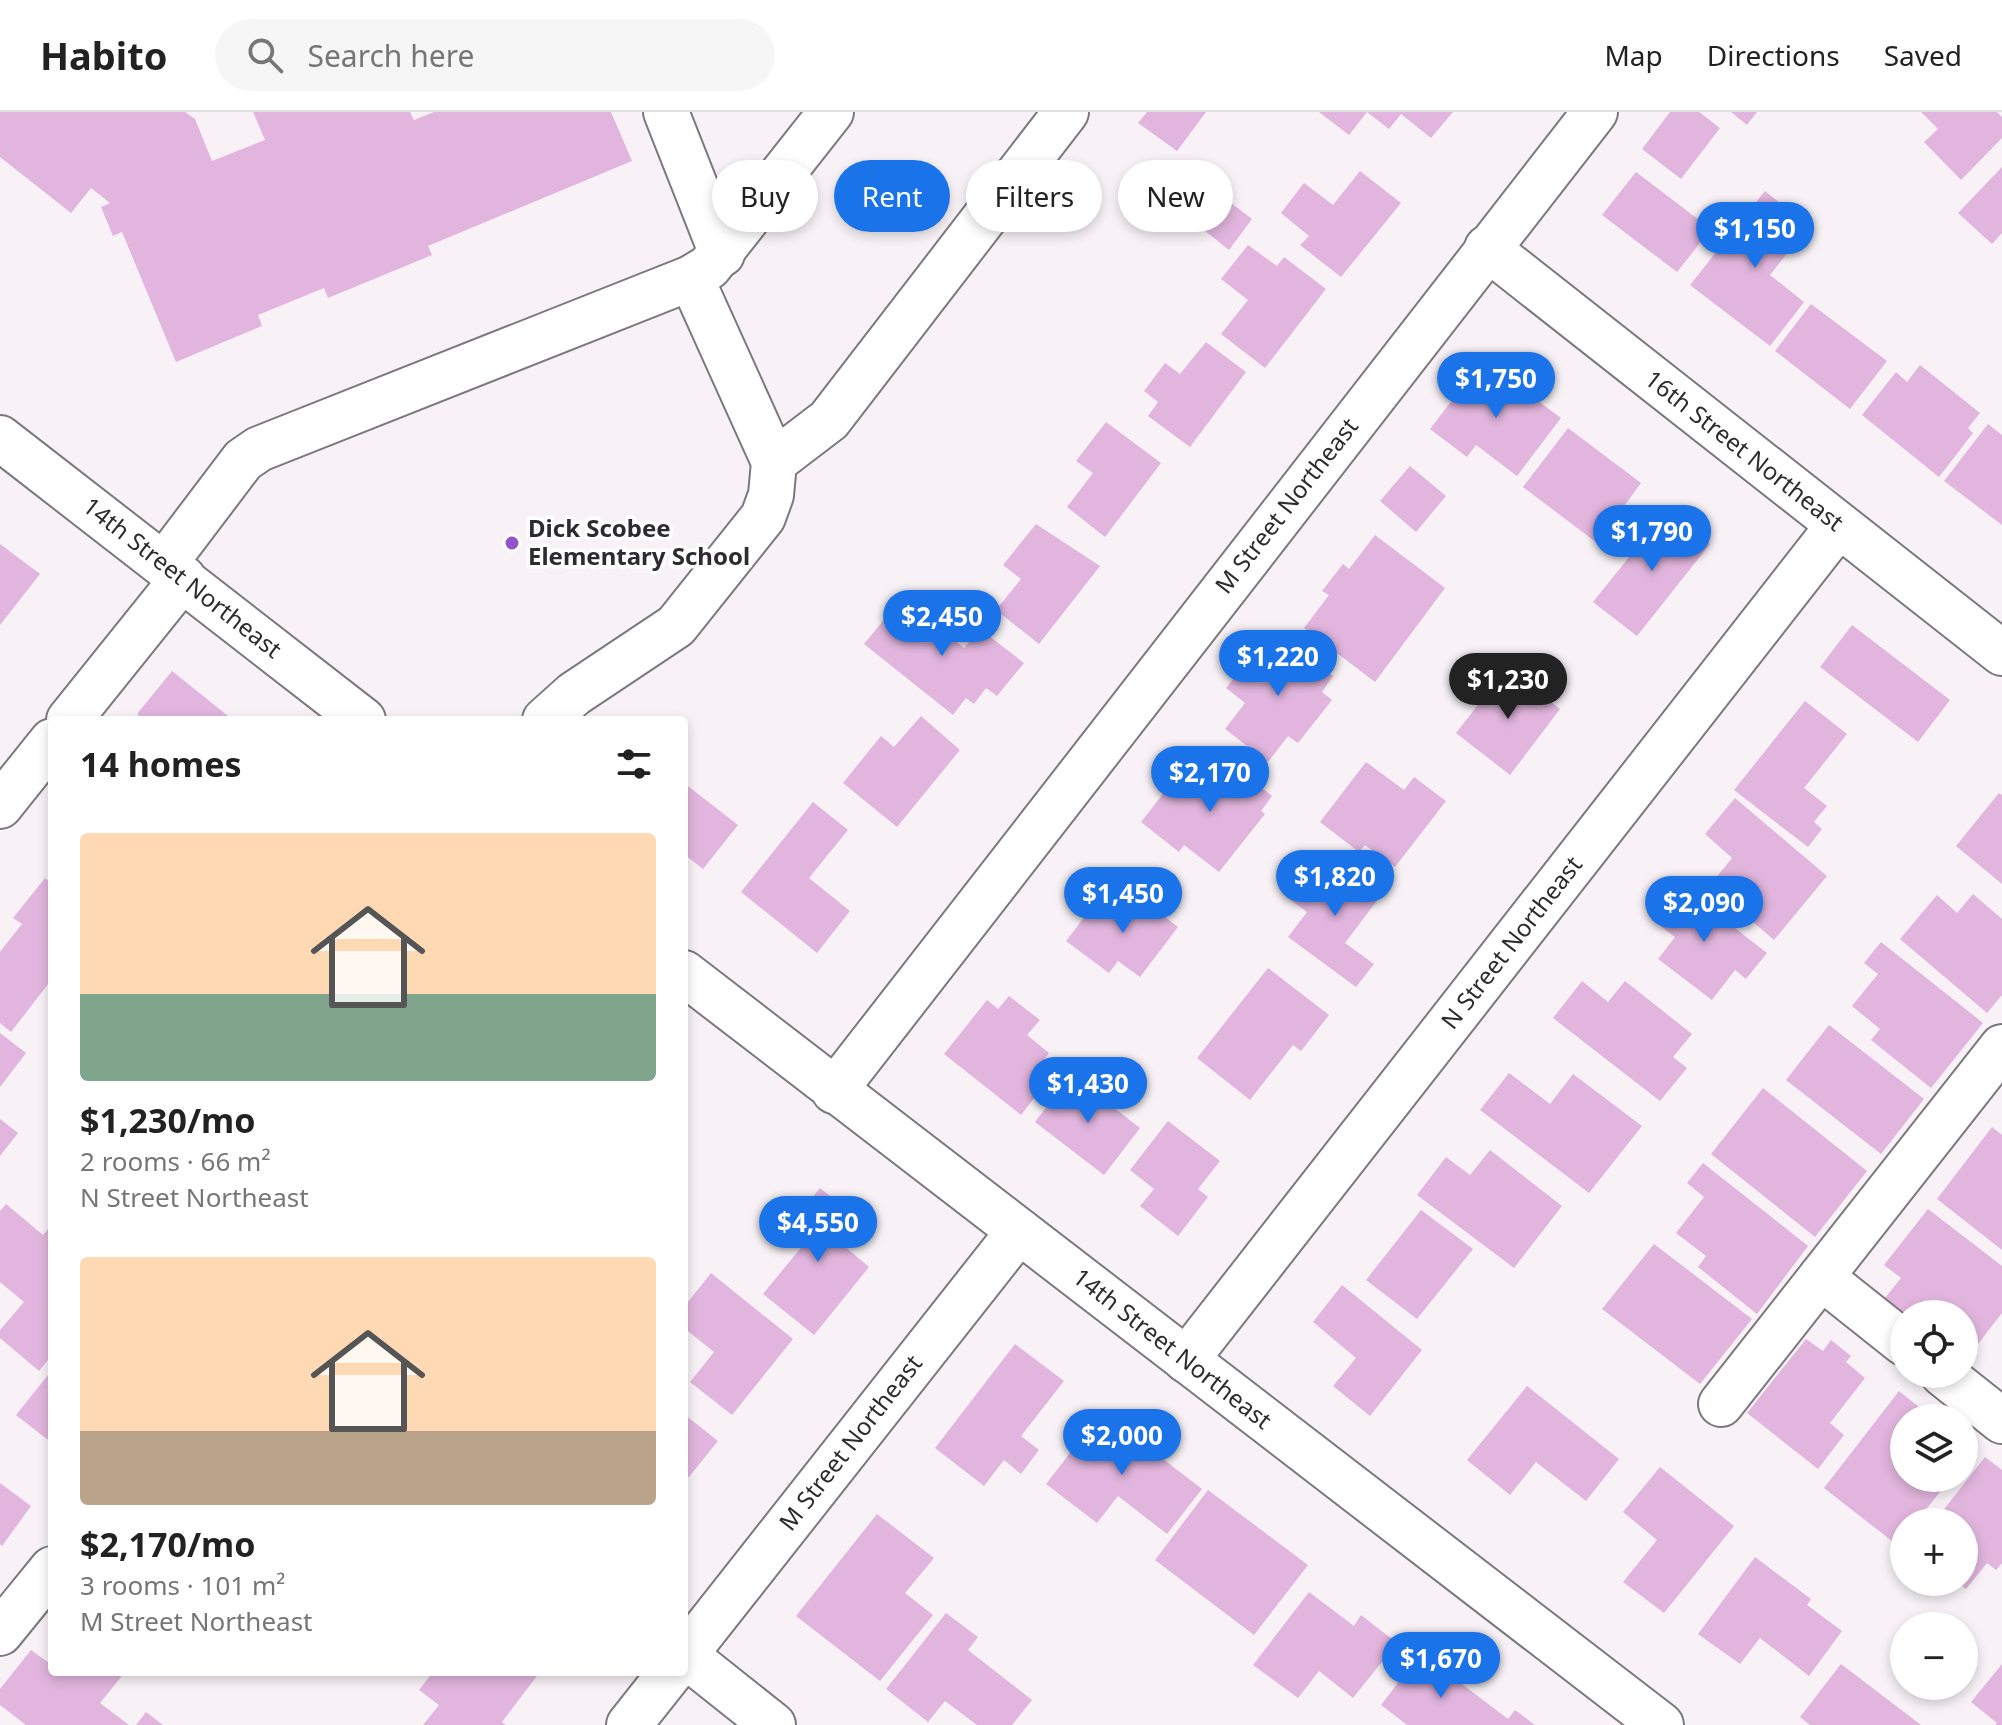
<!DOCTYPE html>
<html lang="en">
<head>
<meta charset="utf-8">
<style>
  :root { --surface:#fff; --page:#f6f6f6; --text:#222; --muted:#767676; --line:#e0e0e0; --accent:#1a73e8 }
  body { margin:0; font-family:"Noto Sans",sans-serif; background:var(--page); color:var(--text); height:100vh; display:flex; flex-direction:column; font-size:30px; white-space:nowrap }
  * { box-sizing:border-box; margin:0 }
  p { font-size:26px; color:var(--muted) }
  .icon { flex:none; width:44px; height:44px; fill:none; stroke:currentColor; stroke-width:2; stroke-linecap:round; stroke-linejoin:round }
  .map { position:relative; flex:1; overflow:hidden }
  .panel { position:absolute; left:48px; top:604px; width:640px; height:960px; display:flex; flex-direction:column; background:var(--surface); border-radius:8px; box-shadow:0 4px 12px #0003 }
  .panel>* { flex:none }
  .banner { position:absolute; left:712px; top:48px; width:760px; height:72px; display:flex; gap:16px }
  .tools { position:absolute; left:1890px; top:1188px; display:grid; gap:16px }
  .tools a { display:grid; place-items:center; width:88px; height:88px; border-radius:50%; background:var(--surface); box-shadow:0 4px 12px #0003; font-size:40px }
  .price { position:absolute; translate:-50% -68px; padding:0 18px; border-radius:28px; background:var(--accent); color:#fff; font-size:26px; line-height:52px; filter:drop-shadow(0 2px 4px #0008) }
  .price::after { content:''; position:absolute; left:50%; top:48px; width:24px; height:18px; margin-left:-12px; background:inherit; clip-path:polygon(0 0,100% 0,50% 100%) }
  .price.selected { background:#222; color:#fff }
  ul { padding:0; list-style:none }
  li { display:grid; align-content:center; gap:16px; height:424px; padding:0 32px }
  li span { display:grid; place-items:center; height:248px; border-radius:8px; color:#555 }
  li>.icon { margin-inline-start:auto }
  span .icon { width:144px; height:144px; fill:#fffc; stroke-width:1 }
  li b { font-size:34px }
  h2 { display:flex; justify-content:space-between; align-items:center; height:96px; padding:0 32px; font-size:34px }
  .pill { padding:0 28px; border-radius:36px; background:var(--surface); box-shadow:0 4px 12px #0003; font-size:28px; line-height:72px }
  .pill.selected { background:var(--accent); color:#fff }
  header { display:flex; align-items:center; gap:48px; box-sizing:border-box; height:112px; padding:0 40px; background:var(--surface); border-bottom:2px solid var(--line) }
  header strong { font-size:38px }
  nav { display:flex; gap:44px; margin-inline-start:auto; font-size:28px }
  .search { width:560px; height:72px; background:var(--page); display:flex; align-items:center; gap:20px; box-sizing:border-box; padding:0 28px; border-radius:44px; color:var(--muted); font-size:30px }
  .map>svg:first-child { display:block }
  .building { fill:#e1b5dd }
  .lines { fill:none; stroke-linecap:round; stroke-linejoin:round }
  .minor-casing { stroke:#7d787d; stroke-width:48 }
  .minor { stroke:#fff; stroke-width:44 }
  .poi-dot { fill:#9453c9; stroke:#fff; stroke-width:3 }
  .labels { text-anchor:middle; stroke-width:7; stroke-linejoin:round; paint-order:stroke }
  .street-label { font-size:24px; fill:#2d2b2d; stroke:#fff }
  .poi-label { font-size:24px; font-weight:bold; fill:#2d2b2d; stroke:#fff; text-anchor:start }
</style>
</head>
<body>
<header>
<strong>Habito</strong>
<div class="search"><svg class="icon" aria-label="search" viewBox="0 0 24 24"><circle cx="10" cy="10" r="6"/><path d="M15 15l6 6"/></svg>Search here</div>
<nav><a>Map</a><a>Directions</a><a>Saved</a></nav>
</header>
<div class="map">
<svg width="2002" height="1613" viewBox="0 0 2002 1613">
  <rect width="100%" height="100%" fill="#f8f2f7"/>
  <!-- building -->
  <g class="building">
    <path d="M0,0H185L195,7L212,49L265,28L253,0H410L414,8L434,0H611L632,49L428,134L432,143L328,186L324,176L258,203L262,214L176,250L122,120L113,124L101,95L110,91L91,76L71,101L0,45Z"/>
    <path d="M1147,0H1206L1177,39L1138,11Z"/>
    <path d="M1319,0H1453L1431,26L1401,2L1389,17L1367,0L1349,23Z"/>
    <path d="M1670,0H1699L1720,16L1681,67L1642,37Z"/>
    <path d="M1731,0H1757L1747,13Z"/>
    <path d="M1921,0H1997L2002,5V26L1961,68L1924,30L1938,17Z"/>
    <path d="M2002,55V121L1992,132L1958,101Z"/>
    <path d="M1360,59L1401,91L1341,165L1300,133L1309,124L1281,101L1304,71L1333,93Z"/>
    <path d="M1636,60L1711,117L1677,160L1602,103Z"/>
    <path d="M1213,77L1252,107L1229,138L1190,107Z"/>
    <path d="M1765,79L1809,114L1770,163L1804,190L1770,234L1690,173Z"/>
    <path d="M1248,133L1277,154L1284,145L1326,177L1265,256L1221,222L1248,188L1221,167Z"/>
    <path d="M1811,192L1887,249L1850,297L1775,239Z"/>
    <path d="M1206,230L1246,260L1190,335L1148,304L1158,290L1144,279L1165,251L1180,262Z"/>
    <path d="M1483,248L1561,306L1517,364L1476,333L1467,345L1430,317Z"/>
    <path d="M1920,253L1980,301L1968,316L1973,321L1939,365L1862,303L1896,260L1907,270Z"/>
    <path d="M1106,310L1161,351L1105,425L1067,395L1093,361L1076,349Z"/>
    <path d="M1988,312L2002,323V413L1944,369Z"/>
    <path d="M1568,316L1641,371L1597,431L1523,375Z"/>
    <path d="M1410,354L1446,384L1416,420L1380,389Z"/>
    <path d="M1667,398L1710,432L1637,524L1593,490Z"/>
    <path d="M1036,412L1100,454L1039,532L996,498L1021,467L1003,453Z"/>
    <path d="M1375,423L1445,476L1375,570L1304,516L1329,483L1322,479L1343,452L1349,457Z"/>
    <path d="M0,432L40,462L0,513Z"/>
    <path d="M902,486L964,536L980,517L1024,551L997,584L986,576L974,592L966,586L953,603L864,532Z"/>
    <path d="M1852,513L1950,588L1918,630L1820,555Z"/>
    <path d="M1283,525L1333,564L1322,580L1332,588L1298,631L1288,624L1268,650L1225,617L1245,591L1226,576L1261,532L1272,541Z"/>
    <path d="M1507,556L1560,597L1510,663L1456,621Z"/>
    <path d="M172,559L233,608H144L137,602Z"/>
    <path d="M1805,589L1847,622L1804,676L1827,694L1814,710L1822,717L1808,735L1734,678Z"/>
    <path d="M921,604L960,638L897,715L843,671L881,624L894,635Z"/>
    <path d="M1225,647L1272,684L1261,699L1265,702L1219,760L1184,733L1179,740L1141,710L1174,668L1190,680L1208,657L1214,661Z"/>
    <path d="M1366,650L1404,678L1414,665L1446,689L1395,755L1365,733L1359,740L1320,710Z"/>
    <path d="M684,671L738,713L703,757L684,742Z"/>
    <path d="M1999,681L2002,683V772L1956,734Z"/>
    <path d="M1735,686L1827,764L1774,828L1710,773L1732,746L1705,722Z"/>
    <path d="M813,690L848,718L809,766L850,799L817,841L741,780Z"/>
    <path d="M1344,748L1385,778L1345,831L1374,852L1356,875L1288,825L1307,800L1285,784L1305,759L1325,774Z"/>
    <path d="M45,766L52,772V867L11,920L0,911V840L22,812L13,806Z"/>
    <path d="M1678,772L1767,841L1746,867L1735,858L1712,888L1658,847L1675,825L1651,807Z"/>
    <path d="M1130,778L1178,815L1140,865L1118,849L1109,861L1066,829L1096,790L1111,802Z"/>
    <path d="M1973,782L2002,807V883L1987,901L1900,827L1937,783L1957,801Z"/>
    <path d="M1881,830L1983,911L1931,976L1871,928L1880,917L1852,894L1878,862L1864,851Z"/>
    <path d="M1268,856L1329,903L1301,939L1293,933L1250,988L1197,946Z"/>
    <path d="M1582,869L1608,890L1625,869L1692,922L1673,945L1687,956L1660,989L1553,906Z"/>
    <path d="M1009,884L1040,908L1027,923L1049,941L1040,953L1052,963L1021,1003L944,942L987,888L998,897Z"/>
    <path d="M1829,913L1924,987L1881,1042L1786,968Z"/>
    <path d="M0,921L26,941L0,975Z"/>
    <path d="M1509,961L1550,992L1573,962L1642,1014L1589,1081L1480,998Z"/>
    <path d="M1071,963L1140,1016L1104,1063L1035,1010Z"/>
    <path d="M1763,976L1867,1059L1815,1125L1711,1042Z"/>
    <path d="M0,1007L18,1021L0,1044Z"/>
    <path d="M1168,1009L1220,1049L1198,1077L1208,1085L1178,1124L1140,1094L1154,1077L1130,1058Z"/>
    <path d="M1992,1015L2002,1023V1138L1937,1087Z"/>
    <path d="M1490,1038L1562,1094L1514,1156L1417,1083L1446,1045L1470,1063Z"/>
    <path d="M1703,1051L1808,1134L1757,1202L1698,1155L1706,1144L1676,1121L1704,1085L1687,1071Z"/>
    <path d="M820,1076L862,1110L843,1133L869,1155L814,1223L763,1182L804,1132L787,1117Z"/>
    <path d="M6,1092L43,1123L52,1112V1243L39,1259L0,1226V1218L24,1190L0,1170V1099Z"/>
    <path d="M1928,1097L2002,1154V1201L1964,1250V1202H1906L1885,1186L1901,1166L1884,1153Z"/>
    <path d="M1421,1098L1473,1137L1417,1207L1366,1168Z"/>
    <path d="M1654,1132L1752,1207L1700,1272L1602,1197Z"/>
    <path d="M711,1161L793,1227L732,1303L690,1270L714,1240L684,1216V1195Z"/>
    <path d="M1342,1173L1422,1238L1370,1304L1333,1274L1356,1246L1313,1210Z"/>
    <path d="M1806,1227L1823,1239L1831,1228L1851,1244L1846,1250L1865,1266L1830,1311L1844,1323L1818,1357L1747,1301Z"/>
    <path d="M1015,1232L1064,1269L1021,1324L1039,1338L1021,1362L1004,1348L984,1374L935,1336Z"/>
    <path d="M52,1258V1331L16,1303Z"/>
    <path d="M1527,1274L1619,1347L1586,1389L1536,1350L1510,1383L1467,1348Z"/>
    <path d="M1899,1279L1933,1306H1904V1366H1951L1916,1410H1904V1425L1897,1433L1824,1376Z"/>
    <path d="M1102,1300L1202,1377L1167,1422L1118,1384L1097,1411L1046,1372Z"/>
    <path d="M684,1302L718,1329L684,1371Z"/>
    <path d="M1985,1345L2002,1358V1451L1996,1458L1987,1451L1966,1477L1957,1470H1964V1410H1934Z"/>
    <path d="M1660,1355L1734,1414L1664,1501L1623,1470L1657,1428L1623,1400Z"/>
    <path d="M0,1371L31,1394L2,1434L0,1432Z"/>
    <path d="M1208,1378L1308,1453L1254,1523L1155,1448Z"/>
    <path d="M877,1402L934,1446L905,1481L933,1503L880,1569L796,1504Z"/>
    <path d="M1755,1445L1811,1487L1807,1493L1842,1519L1809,1564L1760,1526L1740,1552L1698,1522Z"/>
    <path d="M1309,1480L1354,1514L1361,1503L1397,1531L1353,1586L1319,1559L1298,1586L1253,1553Z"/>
    <path d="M946,1501L978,1525L968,1538L1032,1588L1012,1613H977L945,1589L928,1610L886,1577Z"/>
    <path d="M31,1538L52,1553V1560H125L100,1591L129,1613H26L0,1593V1577Z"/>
    <path d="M1421,1541L1508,1607L1515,1598L1535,1613H1407L1381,1593Z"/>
    <path d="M1841,1552L1921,1613H1810L1800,1605Z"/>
    <path d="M2002,1552V1613H1995L1997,1611L1971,1590Z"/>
    <path d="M433,1560H540L502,1610L506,1613H423L439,1593L419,1578Z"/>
    <path d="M146,1600L163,1613H136Z"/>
  </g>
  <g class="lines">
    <!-- minor casing -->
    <g class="minor-casing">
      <g id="minor">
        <path d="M666,0L722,142"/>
        <path d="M1487,136L2002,541"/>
        <path d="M0,326L363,608"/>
        <path d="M774,350L829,308L1066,0"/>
        <path d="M165,451L243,348L259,337L691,166L709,155L831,0"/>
        <path d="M69,608L183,466"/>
        <path d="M545,608L574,582L676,514L763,405L771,383L774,350L691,166"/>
        <path d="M0,694L52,629"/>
        <path d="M684,861L1661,1613"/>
        <path d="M834,979L1595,0"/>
        <path d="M1821,1165L1904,1231"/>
        <path d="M1186,1248L1838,414"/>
        <path d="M1943,1262L2002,1309"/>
        <path d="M1721,1292L2002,935"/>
        <path d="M0,1521L52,1457"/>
        <path d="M685,1543L773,1613"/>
        <path d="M684,1544L1019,1119"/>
        <path d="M629,1613L671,1560"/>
      </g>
    </g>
    <!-- minor -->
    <use href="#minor" class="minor"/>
  </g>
  <!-- markers -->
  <circle class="poi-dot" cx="512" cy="431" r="8"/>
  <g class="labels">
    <!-- street labels -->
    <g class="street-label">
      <text transform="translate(1744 339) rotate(38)" y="8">16th Street Northeast</text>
      <text transform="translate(1287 394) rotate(-52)" y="8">M Street Northeast</text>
      <text transform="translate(182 466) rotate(38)" y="8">14th Street Northeast</text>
      <text transform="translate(1512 831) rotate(-52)" y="8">N Street Northeast</text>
      <text transform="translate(1172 1237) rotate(38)" y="8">14th Street Northeast</text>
      <text transform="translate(851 1331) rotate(-52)" y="8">M Street Northeast</text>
    </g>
    <!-- poi labels -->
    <g class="poi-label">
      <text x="528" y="425">Dick Scobee<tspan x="528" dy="28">Elementary School</tspan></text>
    </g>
  </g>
</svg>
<div class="tools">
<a><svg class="icon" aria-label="locate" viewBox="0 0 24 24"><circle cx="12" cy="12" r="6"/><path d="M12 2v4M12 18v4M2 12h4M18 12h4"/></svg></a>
<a><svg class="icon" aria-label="layers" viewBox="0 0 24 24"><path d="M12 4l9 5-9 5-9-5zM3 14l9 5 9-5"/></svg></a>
<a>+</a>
<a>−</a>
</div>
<b class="price" style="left:1755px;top:158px">$1,150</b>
<b class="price" style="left:1496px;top:308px">$1,750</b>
<b class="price" style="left:1652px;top:461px">$1,790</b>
<b class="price" style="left:942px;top:546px">$2,450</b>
<b class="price" style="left:1278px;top:586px">$1,220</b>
<b class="price selected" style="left:1508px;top:609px">$1,230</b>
<b class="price" style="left:1210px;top:702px">$2,170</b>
<b class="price" style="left:1335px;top:806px">$1,820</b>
<b class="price" style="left:1123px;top:823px">$1,450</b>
<b class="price" style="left:1704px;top:832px">$2,090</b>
<b class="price" style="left:1088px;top:1013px">$1,430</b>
<b class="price" style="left:818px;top:1152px">$4,550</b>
<b class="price" style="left:1122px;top:1365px">$2,000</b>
<b class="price" style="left:1441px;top:1588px">$1,670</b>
<div class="banner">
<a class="pill">Buy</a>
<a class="pill selected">Rent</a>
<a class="pill">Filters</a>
<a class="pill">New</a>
</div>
<section class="panel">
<h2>14 homes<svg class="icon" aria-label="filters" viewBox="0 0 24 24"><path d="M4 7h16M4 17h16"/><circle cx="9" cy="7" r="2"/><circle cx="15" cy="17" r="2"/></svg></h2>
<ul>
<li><span style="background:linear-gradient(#ffd9b3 65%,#7fa58c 0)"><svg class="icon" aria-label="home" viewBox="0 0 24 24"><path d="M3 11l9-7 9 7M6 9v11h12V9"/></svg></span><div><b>$1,230/mo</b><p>2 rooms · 66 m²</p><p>N Street Northeast</p></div></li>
<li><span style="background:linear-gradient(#ffd9b3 70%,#b9a48a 0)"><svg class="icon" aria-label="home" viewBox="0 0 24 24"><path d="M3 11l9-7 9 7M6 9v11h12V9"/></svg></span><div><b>$2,170/mo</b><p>3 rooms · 101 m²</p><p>M Street Northeast</p></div></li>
</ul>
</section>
</div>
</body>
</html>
